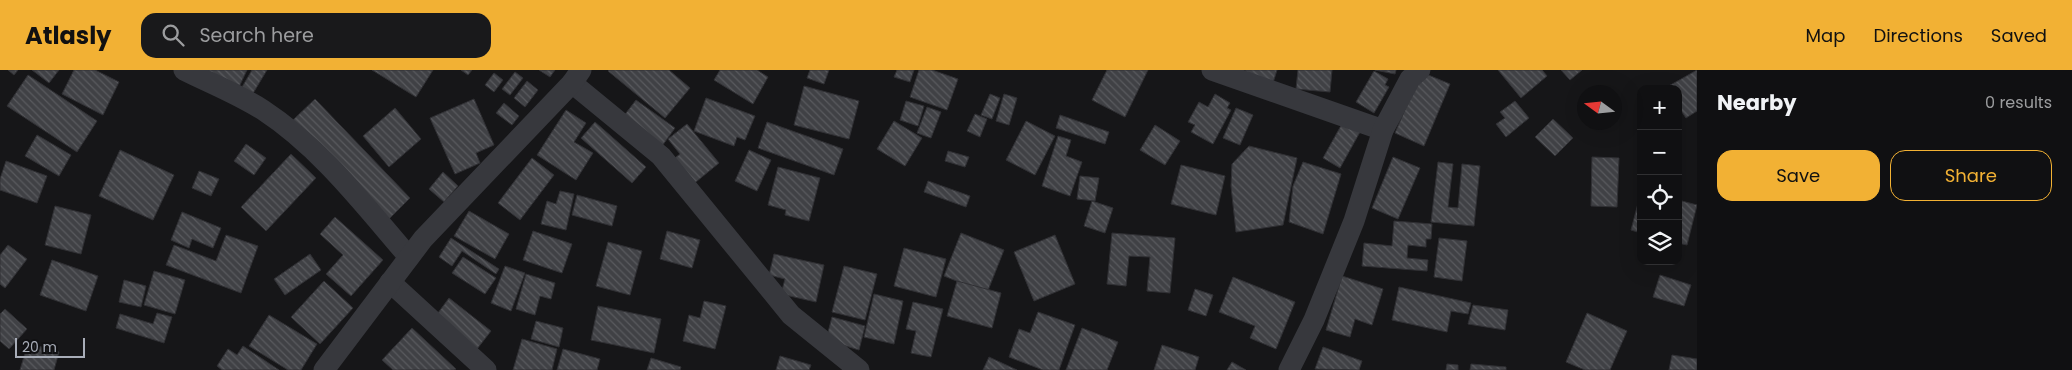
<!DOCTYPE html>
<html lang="en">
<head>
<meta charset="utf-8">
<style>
  :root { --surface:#101012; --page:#19191b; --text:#f1f3f6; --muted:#9c9d9f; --line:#303032; --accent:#f2b134 }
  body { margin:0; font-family:Poppins,sans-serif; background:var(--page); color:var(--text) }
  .controls { position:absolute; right:15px; top:15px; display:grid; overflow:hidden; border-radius:10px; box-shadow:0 5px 20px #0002 }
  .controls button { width:45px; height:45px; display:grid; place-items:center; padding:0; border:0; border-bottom:1px solid var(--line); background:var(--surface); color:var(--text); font:25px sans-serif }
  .compass { position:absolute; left:1577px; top:15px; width:45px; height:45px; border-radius:50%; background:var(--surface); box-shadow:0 5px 20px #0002; rotate:285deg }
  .scale { position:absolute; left:15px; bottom:12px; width:70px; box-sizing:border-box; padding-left:5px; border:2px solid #a8adb8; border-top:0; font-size:14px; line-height:18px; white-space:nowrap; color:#a8adb8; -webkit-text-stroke:4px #111113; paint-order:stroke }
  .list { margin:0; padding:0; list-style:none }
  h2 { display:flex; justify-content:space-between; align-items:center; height:65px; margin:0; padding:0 20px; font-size:21px }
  h2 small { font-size:16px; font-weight:400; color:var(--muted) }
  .actions { display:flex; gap:10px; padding:15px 20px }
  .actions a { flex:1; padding:11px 0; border:1px solid var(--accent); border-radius:15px; text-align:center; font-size:18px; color:var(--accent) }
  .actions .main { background:var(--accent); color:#111 }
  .icon { flex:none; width:28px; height:28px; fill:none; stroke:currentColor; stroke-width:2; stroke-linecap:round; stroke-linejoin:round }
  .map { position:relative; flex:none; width:1697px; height:300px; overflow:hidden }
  header { display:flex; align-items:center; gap:30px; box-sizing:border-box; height:70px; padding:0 25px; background:var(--accent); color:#111 }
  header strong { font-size:24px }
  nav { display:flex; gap:28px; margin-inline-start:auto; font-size:18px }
  .search { width:350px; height:45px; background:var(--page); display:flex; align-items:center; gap:12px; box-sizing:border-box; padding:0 18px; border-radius:15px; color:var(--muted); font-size:19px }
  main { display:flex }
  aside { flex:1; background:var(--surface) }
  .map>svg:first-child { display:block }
  .building { fill:url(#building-back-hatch); stroke:#303034 }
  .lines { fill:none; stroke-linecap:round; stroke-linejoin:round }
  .street { stroke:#37383d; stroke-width:21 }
</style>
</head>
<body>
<header>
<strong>Atlasly</strong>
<div class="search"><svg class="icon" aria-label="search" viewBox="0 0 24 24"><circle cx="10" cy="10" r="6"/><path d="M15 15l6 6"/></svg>Search here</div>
<nav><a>Map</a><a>Directions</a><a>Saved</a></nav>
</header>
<main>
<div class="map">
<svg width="1697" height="300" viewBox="0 0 1697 300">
  <defs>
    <pattern id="building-back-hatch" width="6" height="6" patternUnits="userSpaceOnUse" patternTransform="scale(1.25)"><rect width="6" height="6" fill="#404145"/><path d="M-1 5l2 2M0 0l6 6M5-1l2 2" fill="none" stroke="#595a5e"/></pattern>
  </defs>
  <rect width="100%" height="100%" fill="#161618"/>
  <g class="building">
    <polygon points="8,0 18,0 14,5"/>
    <polygon points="32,0 59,0 49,13"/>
    <polygon points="74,0 95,0 119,12 103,45 62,24"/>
    <polygon points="202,0 247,0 239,17"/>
    <polygon points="252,0 267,0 249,30 238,24"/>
    <polygon points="372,0 433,0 416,27"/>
    <polygon points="461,0 472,0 468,5"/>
    <polygon points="539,0 555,0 550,7"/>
    <polygon points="609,0 669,0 690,18 665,48 608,1"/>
    <polygon points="720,0 757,0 768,7 753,34 714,10"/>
    <polygon points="810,0 829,0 824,14 807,8"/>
    <polygon points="897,0 914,0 910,12 894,7"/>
    <polygon points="919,0 932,0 958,9 947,40 910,27"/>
    <polygon points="1107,0 1148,0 1125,47 1092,30"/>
    <polygon points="1246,0 1277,0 1272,16 1244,5"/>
    <polygon points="1298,0 1332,0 1330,22 1296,19"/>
    <polygon points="1375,0 1396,0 1395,4"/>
    <polygon points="1498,0 1542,0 1547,6 1521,28"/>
    <polygon points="1561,0 1582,0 1570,10"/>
    <polygon points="1697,0 1697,41 1686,48 1678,36 1678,19 1667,17"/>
    <polygon points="1374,1 1388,9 1385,15 1389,17 1374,43 1356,32"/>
    <polygon points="515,2 523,8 510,25 502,19"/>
    <polygon points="1421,2 1450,14 1424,76 1395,63"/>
    <polygon points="494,3 503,10 494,22 485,15"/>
    <polygon points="28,5 97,51 77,82 7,36"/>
    <polygon points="527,11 538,20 525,37 514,28"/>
    <polygon points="804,16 859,31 849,69 794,55"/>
    <polygon points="990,24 1000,28 992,49 981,45"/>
    <polygon points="1004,24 1017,28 1009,55 996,51"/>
    <polygon points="1215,24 1230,33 1227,38 1231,40 1213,74 1191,62 1195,55 1188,52 1199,32 1208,37"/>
    <polygon points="706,28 755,46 745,70 737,67 734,76 694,61"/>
    <polygon points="315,29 410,128 388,150 293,50"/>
    <polygon points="474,29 494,75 476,83 480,93 455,104 430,48"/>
    <polygon points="636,30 675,58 662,76 623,47"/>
    <polygon points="906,31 924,36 918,56 900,50"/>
    <polygon points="1515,31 1529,48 1506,67 1496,54 1505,48 1500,42"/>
    <polygon points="504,33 519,46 512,55 496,43"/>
    <polygon points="927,37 941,42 931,68 917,63"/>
    <polygon points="395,38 421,69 389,97 363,66"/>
    <polygon points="1236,38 1253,45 1240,75 1223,68"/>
    <polygon points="566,40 586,53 574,72 593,83 576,110 537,85"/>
    <polygon points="975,44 987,49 980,67 967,61"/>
    <polygon points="1060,45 1109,62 1105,74 1056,58"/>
    <polygon points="1553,49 1573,68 1555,86 1535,67"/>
    <polygon points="894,51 922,68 905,96 877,79"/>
    <polygon points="1026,51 1055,66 1035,105 1006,90"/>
    <polygon points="595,52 646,97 632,113 581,68"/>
    <polygon points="767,52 843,79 834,105 758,78"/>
    <polygon points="1343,52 1360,62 1340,98 1323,88"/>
    <polygon points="687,54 719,93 691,116 671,91 680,84 668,69"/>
    <polygon points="1155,55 1180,71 1165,95 1140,80"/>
    <polygon points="37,65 71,85 59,106 25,86"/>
    <polygon points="1058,66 1071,70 1066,86 1082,92 1070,126 1042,116"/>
    <polygon points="246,74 266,88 254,105 234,91"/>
    <polygon points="1249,76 1297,88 1283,155 1236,162 1231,116 1232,94"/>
    <polygon points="120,80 174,105 153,150 99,126"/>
    <polygon points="749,80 771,90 757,121 735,111"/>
    <polygon points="948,81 969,87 965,97 945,91"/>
    <polygon points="291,84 316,108 266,161 241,137"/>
    <polygon points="1393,87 1420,98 1398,149 1372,138"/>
    <polygon points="1592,87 1619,88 1617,137 1591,136"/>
    <polygon points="532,88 554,105 520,150 498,133"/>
    <polygon points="6,91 47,106 37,133 0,120 0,109"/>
    <polygon points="1303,92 1341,104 1323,164 1289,152 1293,116"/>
    <polygon points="1438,92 1453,94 1448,137 1458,138 1462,94 1480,96 1474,156 1431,152"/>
    <polygon points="1181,95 1225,106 1216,145 1171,134"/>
    <polygon points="778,97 820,108 809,151 785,145 786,140 768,135"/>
    <polygon points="199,101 219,109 211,126 192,118"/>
    <polygon points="443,102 458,116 444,132 429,119"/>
    <polygon points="1080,106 1099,108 1095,131 1077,129"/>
    <polygon points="928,111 970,126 966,137 924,122"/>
    <polygon points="560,121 574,124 566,160 541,154 547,131 556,134"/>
    <polygon points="1641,122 1641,163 1631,160"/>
    <polygon points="577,125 617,136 612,156 572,145"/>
    <polygon points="1678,130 1697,135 1687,175 1678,173"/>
    <polygon points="1092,131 1113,138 1105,163 1084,156"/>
    <polygon points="55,136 91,145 81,184 45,175"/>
    <polygon points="469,141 509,164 495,189 454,166"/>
    <polygon points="182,142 221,158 213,178 192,169 189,178 171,170"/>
    <polygon points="335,147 383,190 351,226 326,204 343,185 320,164"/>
    <polygon points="1394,151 1432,154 1431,169 1426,169 1426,177 1408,175 1407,188 1428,190 1427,201 1362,196 1364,173 1392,176"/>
    <polygon points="533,161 572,174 562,203 523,190"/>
    <polygon points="667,161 700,170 692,198 660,189"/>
    <polygon points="961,163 1004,180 987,223 944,206"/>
    <polygon points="1112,163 1175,168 1170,223 1147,221 1150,187 1129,186 1126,216 1107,214"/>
    <polygon points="226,165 258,176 241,223 166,195 174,175 216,191"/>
    <polygon points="1055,165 1075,214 1034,231 1014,182"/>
    <polygon points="451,168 499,199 496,204 462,181 452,196 439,187"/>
    <polygon points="1439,168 1467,171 1462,211 1434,207"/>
    <polygon points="608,172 642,181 630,225 596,216"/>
    <polygon points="8,175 27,189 5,218 0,214 0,185"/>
    <polygon points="904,178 946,189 936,227 894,216"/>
    <polygon points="310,184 321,200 285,225 274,209"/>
    <polygon points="774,184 824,195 816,232 781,224 785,209 769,205"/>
    <polygon points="463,187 496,208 485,224 452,203"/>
    <polygon points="52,190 98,206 86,241 40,225"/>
    <polygon points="505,196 525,203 511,241 491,233"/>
    <polygon points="844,196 877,204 865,250 832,242"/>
    <polygon points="154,201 185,210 175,244 144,235"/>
    <polygon points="526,204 555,213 551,229 540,226 535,245 516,239"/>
    <polygon points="1660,205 1691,215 1684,236 1653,227"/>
    <polygon points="1342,206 1383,219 1372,255 1355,249 1350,267 1326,260"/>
    <polygon points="1233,207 1295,232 1276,279 1250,268 1255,256 1219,242"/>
    <polygon points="124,210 146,216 141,237 119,232"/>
    <polygon points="324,211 353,238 320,274 291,247"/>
    <polygon points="957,211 1001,223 992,258 947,246"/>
    <polygon points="1399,217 1471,233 1468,244 1451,241 1447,262 1392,250"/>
    <polygon points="1195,219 1213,225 1206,246 1188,240"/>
    <polygon points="874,224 903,231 894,274 864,267"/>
    <polygon points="449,228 491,261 477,279 435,247"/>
    <polygon points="704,231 726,236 715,279 683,271 689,245 700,248"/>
    <polygon points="913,232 943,239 931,287 911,283 916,261 906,259"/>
    <polygon points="1473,235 1508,240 1505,260 1468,254"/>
    <polygon points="598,236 661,249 654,283 591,270"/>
    <polygon points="5,239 27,259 9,279 0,271 0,244"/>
    <polygon points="1038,242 1075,255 1059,300 1043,300 1009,287 1019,259 1030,263"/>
    <polygon points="157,243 172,247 164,273 116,258 120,244 153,254"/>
    <polygon points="1587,243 1627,261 1610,300 1585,300 1566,292"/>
    <polygon points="269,245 317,274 301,300 288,300 249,276"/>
    <polygon points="832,247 865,256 859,280 826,270"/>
    <polygon points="536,251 563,258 559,277 531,269"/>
    <polygon points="412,258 456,299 454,300 393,300 382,290"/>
    <polygon points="1082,258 1118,272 1107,300 1066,300"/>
    <polygon points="522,269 557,279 552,300 513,300"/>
    <polygon points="28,273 59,282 54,300 20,300"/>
    <polygon points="1162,275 1199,287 1195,300 1154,300"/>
    <polygon points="243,276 279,300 222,300 217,296 228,279 237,285"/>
    <polygon points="1323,277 1362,291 1359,300 1315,299"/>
    <polygon points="563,279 600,289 597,300 557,300"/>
    <polygon points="1672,285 1697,289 1697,300 1669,300"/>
    <polygon points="780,286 811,295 809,300 776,300"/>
    <polygon points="989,287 1017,300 983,300"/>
    <polygon points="651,288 681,297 680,300 647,300"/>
    <polygon points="1232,292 1246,300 1227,300"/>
    <polygon points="1447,294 1458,295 1458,300 1446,300"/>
    <polygon points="1471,294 1506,297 1506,300 1470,300"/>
  </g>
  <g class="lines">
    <g class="street">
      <path d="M 184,0 C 210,13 238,24 263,40 C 321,78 364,135 409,187"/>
      <polyline points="1212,0 1383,60"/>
      <polyline points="572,13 661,86 791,245 859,300"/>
      <polyline points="390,212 486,300"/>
      <polyline points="324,300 423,169 572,13 581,0"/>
      <polyline points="1289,300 1314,250 1354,151 1383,60 1410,9 1420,0"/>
    </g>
  </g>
</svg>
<div class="controls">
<button>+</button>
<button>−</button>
<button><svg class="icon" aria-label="locate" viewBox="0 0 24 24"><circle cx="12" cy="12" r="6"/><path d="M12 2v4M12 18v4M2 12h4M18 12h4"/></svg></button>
<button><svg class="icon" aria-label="layers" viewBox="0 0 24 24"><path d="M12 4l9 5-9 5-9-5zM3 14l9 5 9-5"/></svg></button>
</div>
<svg class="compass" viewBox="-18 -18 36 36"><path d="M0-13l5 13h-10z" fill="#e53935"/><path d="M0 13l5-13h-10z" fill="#9c9d9f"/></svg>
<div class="scale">20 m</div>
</div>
<aside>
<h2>Nearby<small>0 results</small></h2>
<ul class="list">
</ul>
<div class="actions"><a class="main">Save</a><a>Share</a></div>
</aside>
</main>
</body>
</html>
